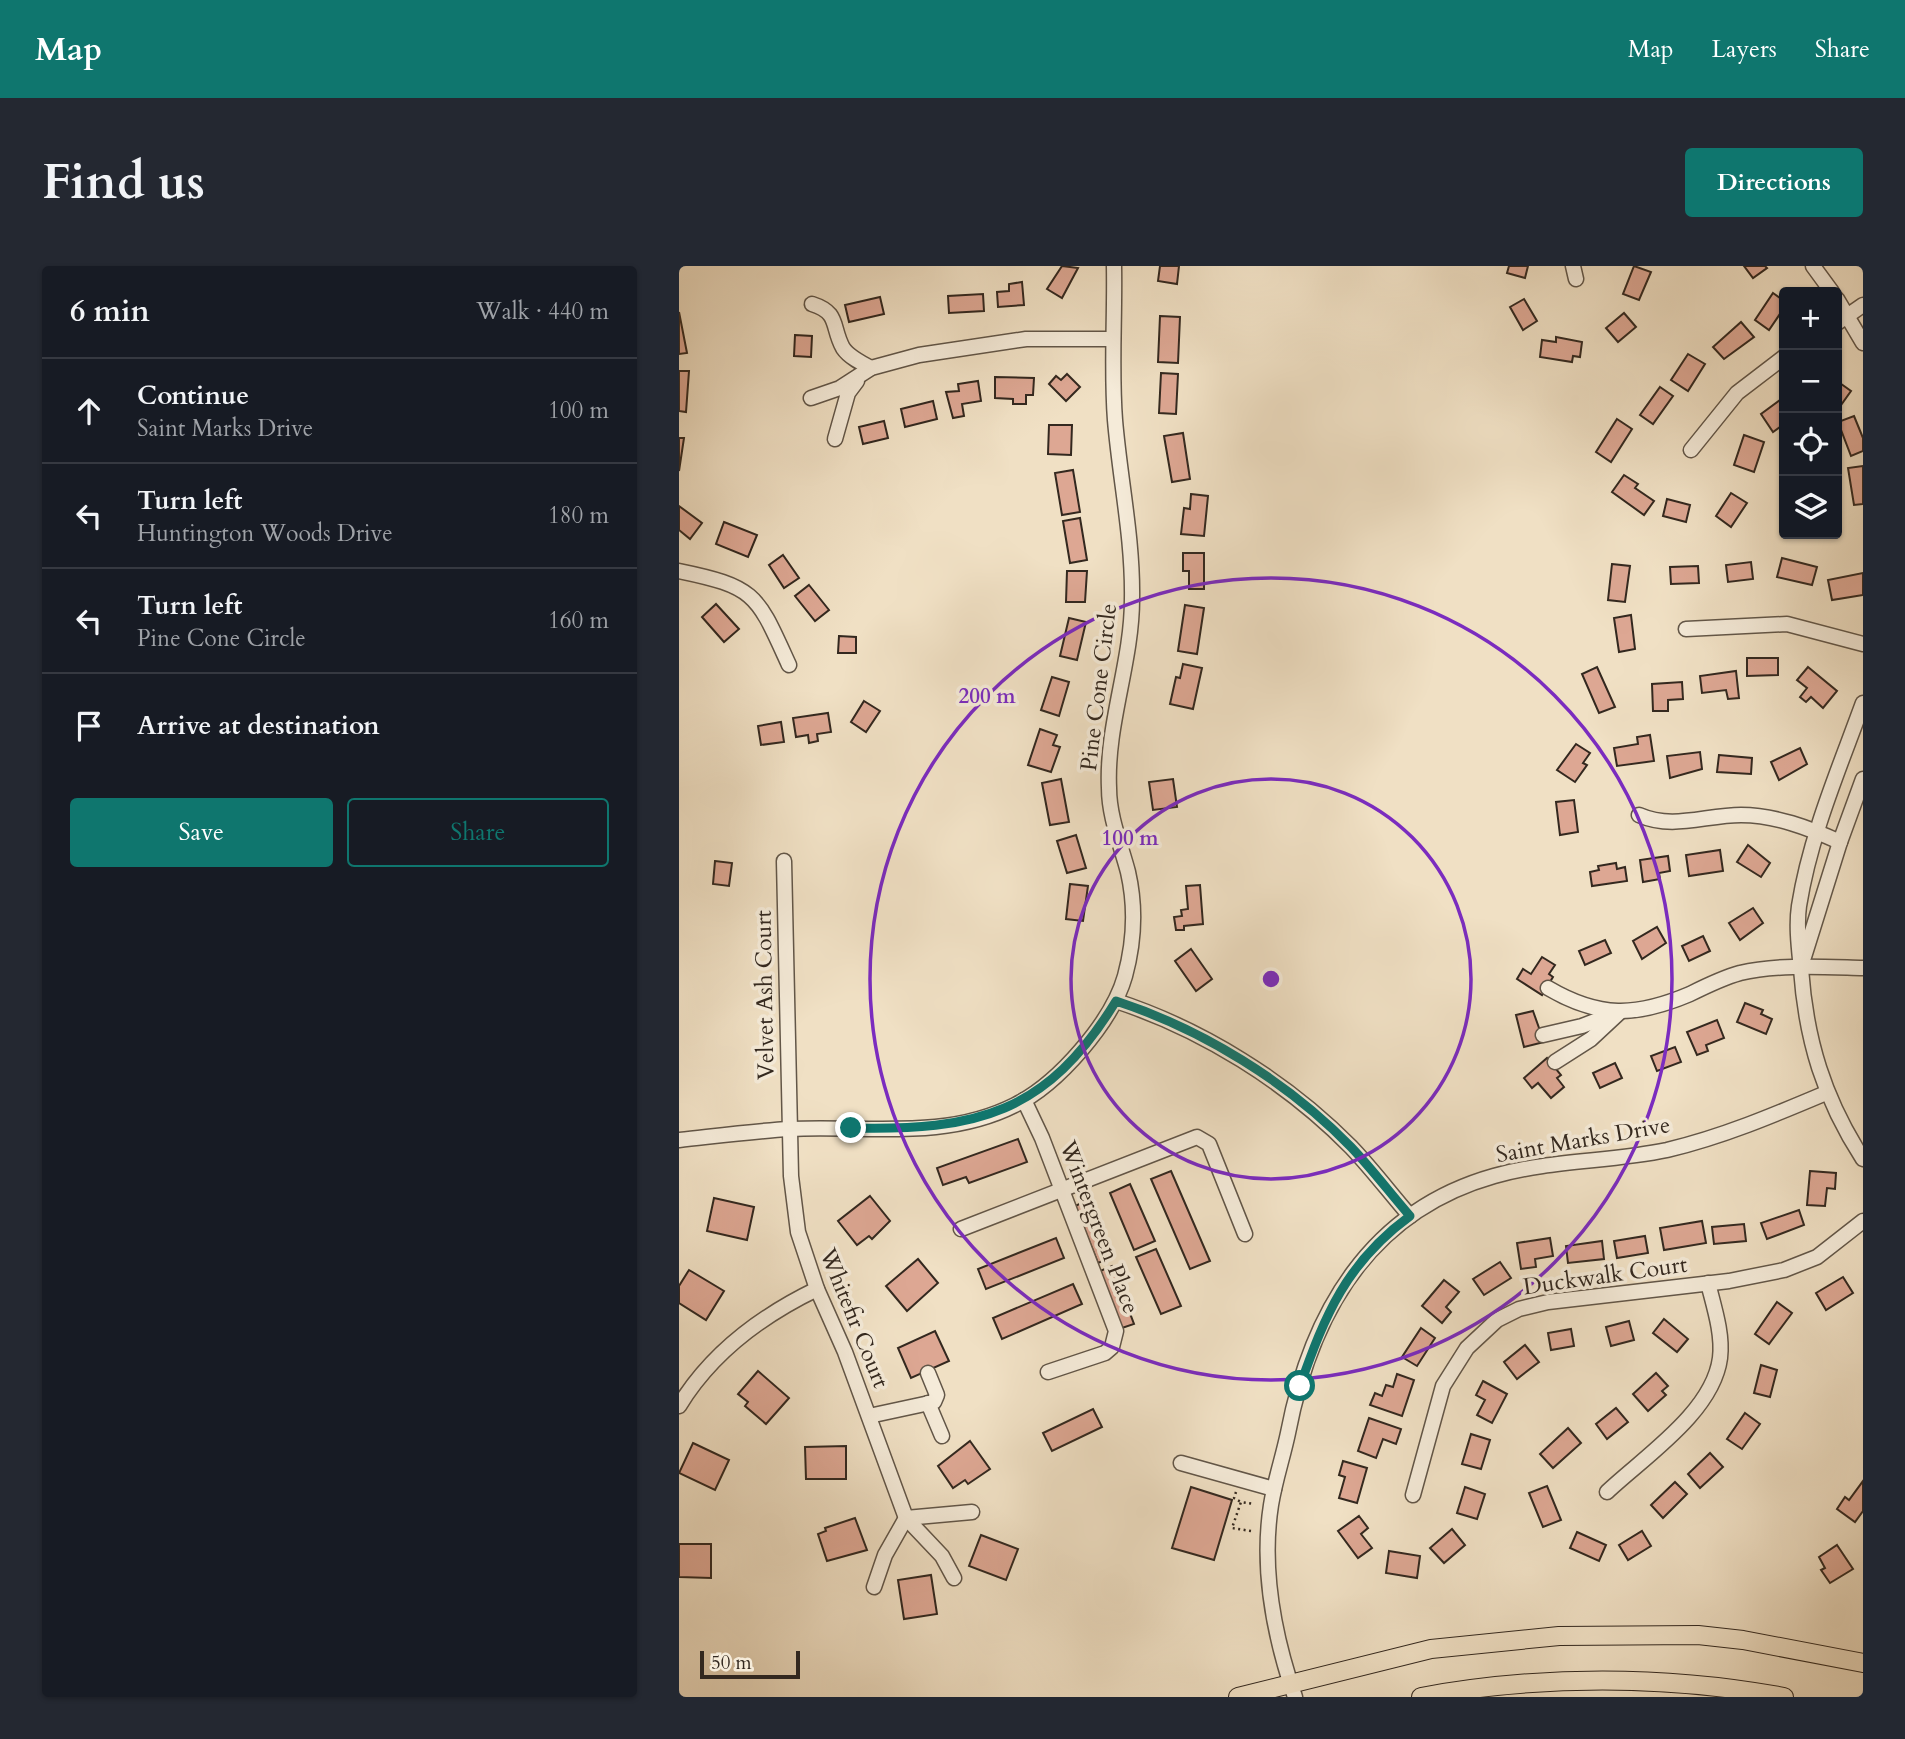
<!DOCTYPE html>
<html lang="en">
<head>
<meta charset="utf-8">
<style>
  :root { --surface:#171b24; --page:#242831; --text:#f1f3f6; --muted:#9ea1a6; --line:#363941; --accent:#0f766e }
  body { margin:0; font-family:Cardo,serif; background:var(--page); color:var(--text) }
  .controls { position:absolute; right:21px; top:21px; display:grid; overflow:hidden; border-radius:7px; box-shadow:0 2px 5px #0004 }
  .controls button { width:63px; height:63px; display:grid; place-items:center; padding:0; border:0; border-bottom:2px solid var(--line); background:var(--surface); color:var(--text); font:35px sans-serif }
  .scale { position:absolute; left:21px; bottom:18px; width:100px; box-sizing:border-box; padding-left:7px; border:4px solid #33281f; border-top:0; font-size:19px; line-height:24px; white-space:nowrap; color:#33281f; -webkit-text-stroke:5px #f5ebd9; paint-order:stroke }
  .stop { position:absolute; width:21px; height:21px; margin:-16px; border:5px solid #0f766e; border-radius:50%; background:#fff }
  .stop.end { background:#0f766e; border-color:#fff; box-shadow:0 2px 7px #0008 }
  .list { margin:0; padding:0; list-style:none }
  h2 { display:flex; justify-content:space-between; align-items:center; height:91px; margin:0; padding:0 28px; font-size:30px }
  h2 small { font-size:23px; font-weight:400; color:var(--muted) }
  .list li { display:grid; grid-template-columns:46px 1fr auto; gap:21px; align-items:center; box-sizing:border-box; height:105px; padding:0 28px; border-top:2px solid var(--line) }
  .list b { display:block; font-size:26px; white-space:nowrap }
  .list p { margin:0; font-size:23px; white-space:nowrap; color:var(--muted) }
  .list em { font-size:23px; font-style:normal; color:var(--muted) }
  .actions { display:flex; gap:14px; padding:21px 28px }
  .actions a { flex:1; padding:16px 0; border:2px solid var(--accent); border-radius:7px; text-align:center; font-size:24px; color:var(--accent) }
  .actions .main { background:var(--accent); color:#fff }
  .icon { flex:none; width:38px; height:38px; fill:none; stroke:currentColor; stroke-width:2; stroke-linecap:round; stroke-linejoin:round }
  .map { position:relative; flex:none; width:1184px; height:1431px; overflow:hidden; border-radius:7px }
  header { display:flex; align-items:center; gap:42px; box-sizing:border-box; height:98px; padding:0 35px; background:var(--accent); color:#fff }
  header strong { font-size:33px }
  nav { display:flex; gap:38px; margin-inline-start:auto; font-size:24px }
  .intro { display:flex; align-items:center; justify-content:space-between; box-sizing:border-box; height:168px; padding:0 42px }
  h1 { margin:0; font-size:49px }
  .button { padding:18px 32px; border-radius:7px; background:var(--accent); color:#fff; font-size:24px; font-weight:700 }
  main { display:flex; gap:42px; padding:0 42px }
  aside { flex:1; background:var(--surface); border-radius:7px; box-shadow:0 2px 5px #0004 }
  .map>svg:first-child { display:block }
  .building { fill:#dda793; stroke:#33281f; stroke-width:2 }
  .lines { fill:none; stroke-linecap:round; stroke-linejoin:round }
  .minor-casing { stroke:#625648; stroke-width:17 }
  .major-casing { stroke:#33281f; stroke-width:20 }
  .path { stroke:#33281f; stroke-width:2.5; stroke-dasharray:2 3.5; stroke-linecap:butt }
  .minor { stroke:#f5ebd9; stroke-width:14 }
  .major { stroke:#f0e0c4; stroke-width:18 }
  .route { stroke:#0f766e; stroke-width:9 }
  .ring { fill:none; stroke:#7b2cbf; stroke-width:3.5 }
  .labels { text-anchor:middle; stroke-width:7; stroke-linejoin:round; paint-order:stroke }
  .street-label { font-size:23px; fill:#33281f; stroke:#f5ebd9 }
  .centre { fill:#7b2cbf; stroke:#f5ebd9; stroke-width:3.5 }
  .ring-label { font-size:21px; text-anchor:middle; font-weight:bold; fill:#7b2cbf; stroke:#f5ebd9; stroke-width:7; stroke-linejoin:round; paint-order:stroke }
</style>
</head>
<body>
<header>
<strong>Map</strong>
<nav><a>Map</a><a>Layers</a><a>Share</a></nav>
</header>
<div class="intro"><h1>Find us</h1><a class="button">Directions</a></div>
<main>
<aside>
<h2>6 min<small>Walk · 440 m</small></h2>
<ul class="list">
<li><svg class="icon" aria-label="ahead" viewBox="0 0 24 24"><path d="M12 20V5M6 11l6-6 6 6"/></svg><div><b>Continue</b><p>Saint Marks Drive</p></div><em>100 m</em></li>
<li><svg class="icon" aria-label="left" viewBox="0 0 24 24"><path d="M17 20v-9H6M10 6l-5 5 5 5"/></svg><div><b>Turn left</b><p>Huntington Woods Drive</p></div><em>180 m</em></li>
<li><svg class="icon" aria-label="left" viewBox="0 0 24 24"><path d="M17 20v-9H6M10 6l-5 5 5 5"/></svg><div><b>Turn left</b><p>Pine Cone Circle</p></div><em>160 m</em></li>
<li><svg class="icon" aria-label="arrive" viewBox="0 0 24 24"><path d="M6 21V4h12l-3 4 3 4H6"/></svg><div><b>Arrive at destination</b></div></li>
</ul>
<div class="actions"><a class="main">Save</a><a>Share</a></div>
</aside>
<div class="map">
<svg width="1184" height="1431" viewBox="0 0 1184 1431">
  <rect width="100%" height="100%" fill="#f0e0c4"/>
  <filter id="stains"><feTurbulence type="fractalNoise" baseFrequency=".00286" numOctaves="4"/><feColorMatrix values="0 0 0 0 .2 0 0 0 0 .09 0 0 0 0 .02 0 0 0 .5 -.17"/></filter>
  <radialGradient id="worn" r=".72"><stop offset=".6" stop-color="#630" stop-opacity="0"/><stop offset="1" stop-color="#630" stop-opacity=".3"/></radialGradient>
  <g class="building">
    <polygon points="383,0 399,2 383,32 368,23"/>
    <polygon points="481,0 500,0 498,18 479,15"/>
    <polygon points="830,0 849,0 846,12 828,7"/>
    <polygon points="955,0 972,6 960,34 944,28"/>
    <polygon points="1065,0 1086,0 1088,2 1074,12"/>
    <polygon points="343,16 345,39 319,41 318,26 330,25 330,18"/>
    <polygon points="1094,27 1105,35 1105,42 1090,64 1076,54"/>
    <polygon points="304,28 305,45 270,47 269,30"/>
    <polygon points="201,31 205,48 170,56 166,39"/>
    <polygon points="845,33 858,55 844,64 831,41"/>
    <polygon points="0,46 8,87 0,88"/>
    <polygon points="945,47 957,61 939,76 927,62"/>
    <polygon points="481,50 501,51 499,97 479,96"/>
    <polygon points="1062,56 1075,71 1045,93 1034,81"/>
    <polygon points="116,69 133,70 132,91 115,90"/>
    <polygon points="877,71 903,76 901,91 894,90 893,96 861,91 863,74 877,76"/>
    <polygon points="1009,88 1026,98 1009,125 992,114"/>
    <polygon points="0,105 10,105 7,146 0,145"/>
    <polygon points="482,107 499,108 497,148 480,147"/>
    <polygon points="388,108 401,121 387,135 370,118 377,110 382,114"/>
    <polygon points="316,111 355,112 354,129 347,129 347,138 334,138 334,133 316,132"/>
    <polygon points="299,115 302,135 283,138 285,150 274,152 267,126 280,125 279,118"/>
    <polygon points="1158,115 1172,125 1162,139 1158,136"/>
    <polygon points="981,121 994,130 974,158 961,149"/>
    <polygon points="1105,131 1105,158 1094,166 1082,148"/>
    <polygon points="254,135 258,153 226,161 222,143"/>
    <polygon points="1175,150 1184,172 1184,185 1172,190 1159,156"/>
    <polygon points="938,153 953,163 932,196 917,186"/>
    <polygon points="205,155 209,172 184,178 180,161"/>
    <polygon points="370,159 393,159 392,189 369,188"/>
    <polygon points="504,167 511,213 493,216 485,170"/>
    <polygon points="1065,169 1085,176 1075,206 1055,199"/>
    <polygon points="0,172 5,172 0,205"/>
    <polygon points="1184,200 1184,238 1175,239 1169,202"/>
    <polygon points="394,204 401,246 383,249 376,207"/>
    <polygon points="945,209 959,218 956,222 975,235 965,249 933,226"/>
    <polygon points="1052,227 1068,237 1052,261 1037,250"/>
    <polygon points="512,228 529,230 525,270 502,268 505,242 511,243"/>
    <polygon points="988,233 1011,239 1007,256 984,250"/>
    <polygon points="0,240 23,257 11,273 0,264"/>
    <polygon points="401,252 408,294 391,297 384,255"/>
    <polygon points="45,256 78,269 69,291 37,278"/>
    <polygon points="504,287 525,287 525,323 510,323 510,305 504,305"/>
    <polygon points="104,289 120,312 105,322 90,299"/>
    <polygon points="1103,292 1138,301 1133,319 1098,311"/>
    <polygon points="1072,296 1074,313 1049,316 1047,299"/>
    <polygon points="933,298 951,300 946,336 929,334"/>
    <polygon points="1019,300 1020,317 992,318 991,301"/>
    <polygon points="388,305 408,305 406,336 387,336"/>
    <polygon points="1184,307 1184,329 1153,334 1149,314"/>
    <polygon points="130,319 150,344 136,355 116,330"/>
    <polygon points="37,338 60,363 45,376 23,351"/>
    <polygon points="506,339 525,342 518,388 499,385"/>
    <polygon points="952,349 956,383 940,386 935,352"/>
    <polygon points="390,352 407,356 398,394 381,390"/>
    <polygon points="160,370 177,371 177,387 159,387"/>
    <polygon points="1068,392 1099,392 1099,409 1068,410"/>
    <polygon points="504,398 523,402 514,443 491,438 497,411 501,412"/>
    <polygon points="918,401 936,441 920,447 903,408"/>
    <polygon points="1129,401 1158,425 1144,442 1132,431 1127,436 1121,431 1128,422 1118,414"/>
    <polygon points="1057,405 1060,432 1049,433 1047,424 1023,427 1021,410"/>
    <polygon points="373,411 390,416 380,450 362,444"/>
    <polygon points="1003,416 1004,433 989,434 989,445 974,445 973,418"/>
    <polygon points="185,435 201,445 187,466 172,456"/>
    <polygon points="149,447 152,466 138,468 139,475 130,477 129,469 117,471 114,452"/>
    <polygon points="102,456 105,476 82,479 79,460"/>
    <polygon points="361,463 378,469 374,479 381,481 372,506 349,499"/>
    <polygon points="971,469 975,495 938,500 935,482 959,478 958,471"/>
    <polygon points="897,478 911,487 904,497 908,499 896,516 878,504"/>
    <polygon points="1121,482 1128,498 1100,514 1092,496"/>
    <polygon points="1021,486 1023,503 991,512 988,490"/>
    <polygon points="1040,489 1073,492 1072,508 1038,506"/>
    <polygon points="382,513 390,556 371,559 363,517"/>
    <polygon points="494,513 498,541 474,544 470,516"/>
    <polygon points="895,534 899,566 881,569 877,536"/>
    <polygon points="397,569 407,602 388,607 378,575"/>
    <polygon points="1069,579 1091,597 1082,611 1058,596"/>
    <polygon points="1041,584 1044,605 1010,610 1007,589"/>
    <polygon points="989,590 991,605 980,607 981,613 964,616 961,594"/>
    <polygon points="36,595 53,597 50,620 34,618"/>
    <polygon points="937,597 938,603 946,601 948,615 913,620 911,606 920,604 919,600"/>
    <polygon points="391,618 409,620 404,655 387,653"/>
    <polygon points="521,619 524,658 505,660 505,664 497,664 495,651 503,650 502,644 509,643 507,620"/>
    <polygon points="1074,642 1084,657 1061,674 1050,657"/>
    <polygon points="978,661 987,677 963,693 954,675"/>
    <polygon points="1024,670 1031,685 1010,695 1003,680"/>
    <polygon points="926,674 932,687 906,699 900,685"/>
    <polygon points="512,683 533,713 517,725 496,695"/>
    <polygon points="863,691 876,699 870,708 874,711 863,729 838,713 844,703 852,708"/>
    <polygon points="1066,737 1084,744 1082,748 1093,753 1087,768 1058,756"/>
    <polygon points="854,745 865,776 845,781 837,749"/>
    <polygon points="1038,754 1045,772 1027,779 1029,785 1018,789 1008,766"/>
    <polygon points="996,781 1002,796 978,805 972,790"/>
    <polygon points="868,792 882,809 878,812 885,821 872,832 859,817 853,822 845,812"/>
    <polygon points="936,797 943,812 921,822 914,807"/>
    <polygon points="339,873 348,896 290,917 287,911 264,919 258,902"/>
    <polygon points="492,905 531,995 511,1003 472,913"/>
    <polygon points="1131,905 1157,907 1156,923 1148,922 1146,940 1128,939"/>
    <polygon points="451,918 476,975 455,984 431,927"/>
    <polygon points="191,930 211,955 193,973 190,970 178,979 159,955"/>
    <polygon points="35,932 75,941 68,974 28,965"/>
    <polygon points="407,935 431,992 419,997 396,940"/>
    <polygon points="1120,944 1125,959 1088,973 1082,957"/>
    <polygon points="1023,955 1027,977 985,984 981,962"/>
    <polygon points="1065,958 1067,975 1035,978 1033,961"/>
    <polygon points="966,970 969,987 938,992 935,975"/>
    <polygon points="377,972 385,992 307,1023 299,1003"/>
    <polygon points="871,972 874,990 856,993 857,1001 842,1003 838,977"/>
    <polygon points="923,975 925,993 889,997 887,980"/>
    <polygon points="477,983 502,1040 482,1048 457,991"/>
    <polygon points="239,993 259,1017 228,1045 207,1020"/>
    <polygon points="821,996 832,1012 805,1029 794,1013"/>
    <polygon points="433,1000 455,1058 443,1062 421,1005"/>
    <polygon points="10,1004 45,1025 27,1054 0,1037 0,1020"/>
    <polygon points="1164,1011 1174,1027 1147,1044 1137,1027"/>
    <polygon points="765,1014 780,1026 767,1041 772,1046 763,1057 743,1040"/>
    <polygon points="394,1018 403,1038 323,1073 314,1052"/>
    <polygon points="1098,1036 1113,1047 1090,1078 1076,1068"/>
    <polygon points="985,1053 1009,1073 998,1086 974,1067"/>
    <polygon points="950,1055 955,1074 932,1080 927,1061"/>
    <polygon points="742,1062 756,1072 738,1100 723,1091"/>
    <polygon points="892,1063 895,1080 872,1084 869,1067"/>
    <polygon points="256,1065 270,1095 232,1112 219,1082"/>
    <polygon points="846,1079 860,1096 838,1113 825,1096"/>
    <polygon points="1082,1099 1098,1104 1091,1131 1075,1127"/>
    <polygon points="79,1105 110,1132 87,1158 66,1140 69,1136 59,1128"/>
    <polygon points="977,1107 989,1120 983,1125 987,1129 969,1145 954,1128"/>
    <polygon points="718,1108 735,1114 723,1150 691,1139 696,1127 703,1130 707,1119 714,1121"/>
    <polygon points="804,1115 828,1128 813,1157 798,1149 806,1134 797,1129"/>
    <polygon points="937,1142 949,1156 928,1173 917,1158"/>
    <polygon points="414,1143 423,1161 373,1185 364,1167"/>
    <polygon points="1066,1147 1081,1158 1063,1183 1048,1173"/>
    <polygon points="690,1152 722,1163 717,1178 704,1173 697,1192 679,1185"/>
    <polygon points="889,1162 902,1177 874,1202 861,1188"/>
    <polygon points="792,1168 811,1174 802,1203 783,1198"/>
    <polygon points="291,1175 311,1203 289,1218 286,1214 274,1222 259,1200"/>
    <polygon points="14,1177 50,1194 36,1224 0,1207"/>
    <polygon points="167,1180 167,1213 127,1213 126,1181"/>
    <polygon points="1031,1187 1044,1201 1021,1222 1009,1208"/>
    <polygon points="664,1195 688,1202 678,1237 660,1232 666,1211 660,1209"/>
    <polygon points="1184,1215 1184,1245 1176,1256 1158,1243 1166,1231 1170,1234"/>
    <polygon points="996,1216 1008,1228 984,1252 972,1239"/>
    <polygon points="868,1220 882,1254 864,1261 850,1227"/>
    <polygon points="512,1221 553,1234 535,1294 493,1282"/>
    <polygon points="786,1221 806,1228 798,1253 778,1247"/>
    <polygon points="680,1250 689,1262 682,1268 693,1282 679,1292 659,1265"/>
    <polygon points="176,1252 188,1284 148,1295 139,1268 147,1265 146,1262"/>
    <polygon points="773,1263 786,1279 765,1297 751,1282"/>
    <polygon points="963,1265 972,1280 949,1294 940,1279"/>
    <polygon points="898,1266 927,1279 920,1295 891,1282"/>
    <polygon points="302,1269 339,1283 327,1314 290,1300"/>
    <polygon points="0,1278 32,1278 32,1312 0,1311"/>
    <polygon points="1158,1279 1174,1303 1151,1317 1142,1304 1146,1302 1140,1291"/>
    <polygon points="710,1285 741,1290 738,1312 707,1307"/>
    <polygon points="252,1309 258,1348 225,1353 219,1314"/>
  </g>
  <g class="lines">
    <g class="minor-casing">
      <g id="minor">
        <polyline points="894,0 897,13"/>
        <polyline points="1134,0 1153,26"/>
        <polyline points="1158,33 1184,77"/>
        <path d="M 133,38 C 161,47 152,60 164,82 C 170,91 182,97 192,102"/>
        <polyline points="1158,57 1184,39"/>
        <polyline points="132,132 161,122 192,102 240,89 347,73 434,73"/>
        <polyline points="156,173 169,127 178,115"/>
        <polyline points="1012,184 1058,127 1105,91"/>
        <path d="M 0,305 C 78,321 78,329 110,399"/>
        <polyline points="1007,363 1108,358 1184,378"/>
        <path d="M 1184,437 C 1160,503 1131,570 1120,640 C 1117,660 1120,683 1122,703 C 1127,774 1145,833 1184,893"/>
        <path d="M 960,549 C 994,564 1026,549 1062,549 C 1096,549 1130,562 1161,576"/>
        <polyline points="105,595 112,910 119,966 138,1023 166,1086 227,1252 263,1290 275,1312"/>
        <polyline points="1125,691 1161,576 1184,513"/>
        <path d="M 869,722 C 920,752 957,751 1011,728 C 1027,720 1043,712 1061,707 C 1099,698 1145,701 1184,702"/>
        <path d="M 437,735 C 523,763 608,816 672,881 C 693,903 711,927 731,950"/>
        <polyline points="864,769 903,760 937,747"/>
        <polyline points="876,796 912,773 941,746"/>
        <polyline points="345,834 363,872 437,1065 433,1081 426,1087 369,1106"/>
        <path d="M 0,874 C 37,870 74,865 111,863 C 186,859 265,875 336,839 C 379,818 433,756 446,710 C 455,677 457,641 449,606 C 442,579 430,551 430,522 C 427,458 453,397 453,333 C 454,272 441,214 436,154 C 432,103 436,52 435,0"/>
        <polyline points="282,963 518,871 530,878 566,968"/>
        <polyline points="249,1137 263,1170"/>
        <path d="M 0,1140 C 33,1086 82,1050 138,1023"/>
        <polyline points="190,1150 255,1136 258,1129 249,1107"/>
        <polyline points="502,1197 595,1223"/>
        <path d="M 928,1226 C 965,1191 1034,1146 1041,1092 C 1044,1068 1035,1041 1029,1017"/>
        <polyline points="734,1229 764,1120 788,1082 818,1054 840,1043 869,1036 1050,1015 1105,1004 1138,991 1184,955"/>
        <polyline points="195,1321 206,1289 227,1252 293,1246"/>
        <path d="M 616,1431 C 595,1370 582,1303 592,1239 C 596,1214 604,1191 609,1167 C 632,1047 691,945 815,910 C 871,894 931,896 988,884 C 1043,871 1095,849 1147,827"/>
      </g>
    </g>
    <g class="major-casing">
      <g id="major">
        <polyline points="559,1431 752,1383 880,1370 1019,1369 1064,1374 1184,1397"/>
        <path d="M 742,1431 C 861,1409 986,1409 1105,1431"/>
      </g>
    </g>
    <g class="path">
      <polyline points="557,1226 555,1232 562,1236"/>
      <polyline points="572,1265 553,1262 562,1236 575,1238"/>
    </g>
    <use href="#minor" class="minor"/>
    <use href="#major" class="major"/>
  </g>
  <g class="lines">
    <path class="route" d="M 172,862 C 297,865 368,848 437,735 C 523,763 609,816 672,881 C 693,903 711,927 731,950 C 667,997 646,1049 621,1120"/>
  </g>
  <g class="ring">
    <circle cx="592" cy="713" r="200"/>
    <circle cx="592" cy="713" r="401"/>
  </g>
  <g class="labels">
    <g class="street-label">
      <text transform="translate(419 421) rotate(-83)" y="8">Pine Cone Circle</text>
      <text transform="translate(85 729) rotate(-91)" y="8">Velvet Ash Court</text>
      <text transform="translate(904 873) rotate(-10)" y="8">Saint Marks Drive</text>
      <text transform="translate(421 961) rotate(69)" y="8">Wintergreen Place</text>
      <text transform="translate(926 1009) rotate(-8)" y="8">Duckwalk Court</text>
      <text transform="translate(176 1052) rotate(68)" y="8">Whitefir Court</text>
    </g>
  </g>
  <circle cx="592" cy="713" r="10" class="centre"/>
  <g class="ring-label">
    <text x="308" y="437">200 m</text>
    <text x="451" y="579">100 m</text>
  </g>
  <rect width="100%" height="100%" filter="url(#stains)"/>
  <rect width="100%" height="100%" fill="url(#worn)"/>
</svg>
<div class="controls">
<button>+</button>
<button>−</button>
<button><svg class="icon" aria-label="locate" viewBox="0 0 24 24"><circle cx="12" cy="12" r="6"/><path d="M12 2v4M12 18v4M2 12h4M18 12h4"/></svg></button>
<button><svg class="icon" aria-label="layers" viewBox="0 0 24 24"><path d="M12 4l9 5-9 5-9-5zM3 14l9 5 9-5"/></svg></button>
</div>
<div class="scale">50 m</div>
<div class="stop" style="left:621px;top:1120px"></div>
<div class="stop end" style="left:172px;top:862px"></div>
</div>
</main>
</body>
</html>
